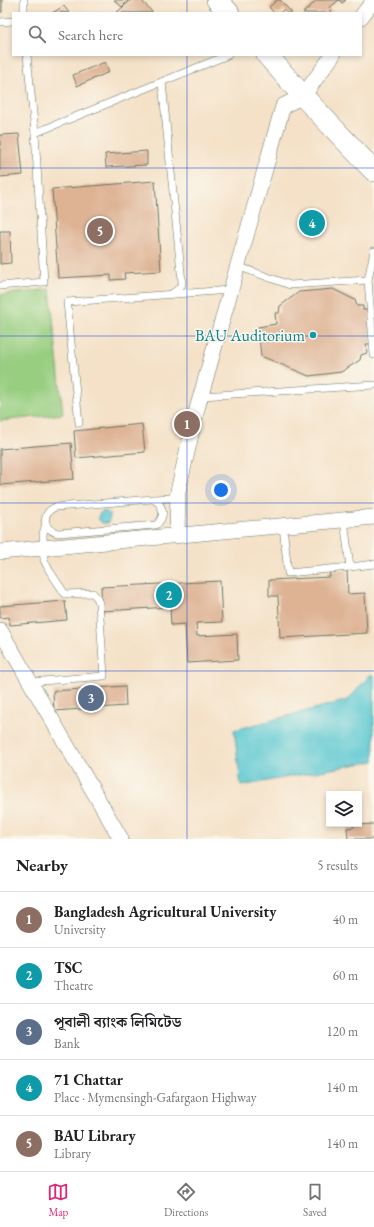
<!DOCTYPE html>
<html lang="en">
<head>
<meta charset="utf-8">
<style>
  :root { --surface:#fff; --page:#f2f2f2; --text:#202124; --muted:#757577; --line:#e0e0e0; --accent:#db2777 }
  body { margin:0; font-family:"EB Garamond","Noto Serif Bengali",serif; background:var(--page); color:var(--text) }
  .controls { position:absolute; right:12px; bottom:12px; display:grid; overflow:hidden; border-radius:0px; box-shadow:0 2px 6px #0003 }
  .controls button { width:36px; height:36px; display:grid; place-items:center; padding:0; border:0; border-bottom:1px solid var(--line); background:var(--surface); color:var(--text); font:20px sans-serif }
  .you { position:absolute; left:221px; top:490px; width:14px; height:14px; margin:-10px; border:3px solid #fff; border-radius:50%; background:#1a73e8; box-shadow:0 0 0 6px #1a73e833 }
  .badge { display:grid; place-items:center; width:26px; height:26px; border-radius:50%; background:var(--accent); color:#fff; font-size:13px; font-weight:700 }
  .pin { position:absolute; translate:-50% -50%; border:2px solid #fff; box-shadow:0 1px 4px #0006 }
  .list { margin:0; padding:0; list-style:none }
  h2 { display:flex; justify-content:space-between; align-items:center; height:52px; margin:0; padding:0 16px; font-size:17px }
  h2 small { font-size:13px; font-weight:400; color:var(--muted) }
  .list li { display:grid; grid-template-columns:26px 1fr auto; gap:12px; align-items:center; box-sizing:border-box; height:56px; padding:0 16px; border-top:1px solid var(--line) }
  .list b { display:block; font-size:15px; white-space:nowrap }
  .list p { margin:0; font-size:13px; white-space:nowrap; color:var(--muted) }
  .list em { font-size:13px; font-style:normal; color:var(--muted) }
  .icon { flex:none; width:22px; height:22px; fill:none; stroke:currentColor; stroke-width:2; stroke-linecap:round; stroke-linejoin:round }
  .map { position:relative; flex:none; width:374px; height:839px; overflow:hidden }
  .search { position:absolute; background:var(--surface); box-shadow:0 2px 6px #0003; left:12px; right:12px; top:12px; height:44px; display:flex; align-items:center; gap:10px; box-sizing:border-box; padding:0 14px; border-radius:0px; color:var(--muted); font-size:15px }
  .sheet { height:332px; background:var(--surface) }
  nav { display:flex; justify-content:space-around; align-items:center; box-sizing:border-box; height:56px; border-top:1px solid var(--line); background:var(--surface); font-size:11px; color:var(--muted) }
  nav a { display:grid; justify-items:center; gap:2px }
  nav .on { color:var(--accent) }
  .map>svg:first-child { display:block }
  .green { fill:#97ce80; stroke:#5b865a }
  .water { fill:#5bc8d2; stroke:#3d8283 }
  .building { fill:#deb394 }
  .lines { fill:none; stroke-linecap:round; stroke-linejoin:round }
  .service-casing { stroke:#6a7667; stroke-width:8 }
  .minor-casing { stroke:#6a7667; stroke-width:16 }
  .secondary-casing { stroke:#6a7667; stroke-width:22 }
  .service { stroke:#fff; stroke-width:7 }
  .minor { stroke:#fff; stroke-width:15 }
  .secondary { stroke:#fff; stroke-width:21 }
  .grid { fill:none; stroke:#1d4ed8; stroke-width:1; stroke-opacity:0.55 }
  .culture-dot { fill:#0f9aa8; stroke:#fbf7ec; stroke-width:1.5 }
  .labels { text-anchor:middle; stroke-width:3; stroke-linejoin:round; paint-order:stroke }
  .culture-label { font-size:16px; fill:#0d838f; stroke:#fbf7ec; text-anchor:end }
</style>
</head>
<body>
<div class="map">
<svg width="374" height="839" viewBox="0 0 374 839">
  <rect width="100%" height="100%" fill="#fbf7ec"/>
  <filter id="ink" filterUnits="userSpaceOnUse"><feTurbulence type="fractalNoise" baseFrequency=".025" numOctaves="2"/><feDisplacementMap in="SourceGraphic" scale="8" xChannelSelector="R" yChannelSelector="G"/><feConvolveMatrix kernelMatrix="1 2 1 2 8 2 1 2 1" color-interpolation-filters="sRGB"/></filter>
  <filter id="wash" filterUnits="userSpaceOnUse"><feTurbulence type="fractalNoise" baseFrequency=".012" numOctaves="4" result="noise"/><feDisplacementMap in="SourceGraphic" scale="16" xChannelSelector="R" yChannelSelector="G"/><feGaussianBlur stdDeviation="0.9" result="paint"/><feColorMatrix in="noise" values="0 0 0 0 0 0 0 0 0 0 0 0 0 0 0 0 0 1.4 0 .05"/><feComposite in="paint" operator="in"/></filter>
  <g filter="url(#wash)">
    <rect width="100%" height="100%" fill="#f4e1c7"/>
    <polygon class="green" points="50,289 63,414 0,421 0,295"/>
    <g class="water">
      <path d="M 103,511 L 107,512 C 111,515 111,519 107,523 L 102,523 L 98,519 L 99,514 Z"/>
      <polygon points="370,675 374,675 374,761 241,786 234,730 348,700"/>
    </g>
    <g id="blocks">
      <g class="building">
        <rect x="0" y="0" width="2" height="12"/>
        <polygon points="114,0 129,0 122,7"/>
        <polygon points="131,0 141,0 153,13 116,13"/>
        <polygon points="276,0 280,0 292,13 287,13 284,9 280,13 274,13 269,7 276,1"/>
        <polygon points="317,0 346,0 342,3 339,0 329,8 332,11 329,13 303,13"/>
        <polygon points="64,6 69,13 52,13"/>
        <polygon points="105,62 109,72 77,86 73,75"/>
        <polygon points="19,134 23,175 0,177 0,135"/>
        <polygon points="147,151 147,165 106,167 105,154"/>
        <polygon points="155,181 161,271 124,273 125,279 111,280 111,275 58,278 52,189"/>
        <polygon points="0,231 10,231 11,263 0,264"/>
        <polygon points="333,289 355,300 357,306 363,306 363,310 370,310 371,344 366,344 367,353 361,355 360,360 341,372 309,376 261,356 258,327 276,324 275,313 279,313 280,306 299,292"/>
        <polygon points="142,424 145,452 76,458 74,431"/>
        <polygon points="71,443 74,479 0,485 0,449"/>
        <polygon points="329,570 347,570 348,594 365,593 367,633 280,638 278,596 269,596 269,580 330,577"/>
        <polygon points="220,581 222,622 196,623 197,636 237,634 238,660 187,663 185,624 171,625 170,607 102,611 101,587"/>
        <polygon points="65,601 67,620 10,625 9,617 0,618 0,606"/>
        <polygon points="125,686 126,706 54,711 53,691"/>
        <polygon points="374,824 374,839 348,839 347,828 354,827 354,825"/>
      </g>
    </g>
  </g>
  <g filter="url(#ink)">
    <use href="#blocks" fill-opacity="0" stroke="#6a7667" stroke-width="1"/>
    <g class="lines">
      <g class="service-casing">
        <g id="service">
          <polyline points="24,0 24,13"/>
          <polyline points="0,22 13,21"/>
          <path d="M 162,82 L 182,282 C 182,288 176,291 171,294"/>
          <polyline points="35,133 228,55"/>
          <polyline points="237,266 290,285 368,280 374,251"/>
          <polyline points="368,280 374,355"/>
          <polyline points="0,286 44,282 35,133 27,55"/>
          <polyline points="201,396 374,385"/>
          <polyline points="79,423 67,302 230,290"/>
          <path d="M 153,499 C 164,505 166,517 156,525 L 58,533 C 42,530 41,512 56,507 Z"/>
          <polyline points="154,499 171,498 177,492"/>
          <polyline points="283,526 288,573 350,567 344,520"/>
          <polyline points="350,567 374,564"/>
          <polyline points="30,682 104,676 99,603 97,598 93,593 65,594 49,570 44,560 43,534 46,523"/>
        </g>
      </g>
      <g class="minor-casing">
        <g id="minor">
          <polyline points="361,17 374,0"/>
          <polyline points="177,536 178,491 197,409 283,106 303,96 333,55"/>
          <polyline points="0,552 374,517"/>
          <polyline points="0,630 121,839"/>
        </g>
      </g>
      <g class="secondary-casing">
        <g id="secondary">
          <polyline points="217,0 229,13"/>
          <polyline points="267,55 303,96 374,171"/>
        </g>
      </g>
      <use href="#service" class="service"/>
      <use href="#minor" class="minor"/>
      <use href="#secondary" class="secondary"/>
    </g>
  </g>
  <path class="grid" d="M 187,0 L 187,13M 187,55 L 187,839M 0,168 L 374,168M 0,336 L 374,336M 0,503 L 374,503M 0,671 L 374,671"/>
  <circle class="culture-dot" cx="313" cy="335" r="4"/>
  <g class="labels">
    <g class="culture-label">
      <text x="305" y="341">BAU Auditorium</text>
    </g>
  </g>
</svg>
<div class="controls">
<button><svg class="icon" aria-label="layers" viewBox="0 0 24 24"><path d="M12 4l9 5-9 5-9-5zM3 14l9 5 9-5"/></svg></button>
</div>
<div class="you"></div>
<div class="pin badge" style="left:187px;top:424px;background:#8d6e63">1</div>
<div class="pin badge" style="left:169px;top:595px;background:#0f9aa8">2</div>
<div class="pin badge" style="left:91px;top:698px;background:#5c6f8a">3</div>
<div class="pin badge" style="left:312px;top:223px;background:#0f9aa8">4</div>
<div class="pin badge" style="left:100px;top:231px;background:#8d6e63">5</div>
<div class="search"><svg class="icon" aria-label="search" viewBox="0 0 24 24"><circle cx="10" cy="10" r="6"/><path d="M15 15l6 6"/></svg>Search here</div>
</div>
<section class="sheet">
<h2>Nearby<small>5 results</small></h2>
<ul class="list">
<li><span class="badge" style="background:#8d6e63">1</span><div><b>Bangladesh Agricultural University</b><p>University</p></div><em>40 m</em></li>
<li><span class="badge" style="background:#0f9aa8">2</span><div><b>TSC</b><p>Theatre</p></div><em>60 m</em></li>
<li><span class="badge" style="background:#5c6f8a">3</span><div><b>পূবালী ব্যাংক লিমিটেড</b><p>Bank</p></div><em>120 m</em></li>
<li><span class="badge" style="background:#0f9aa8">4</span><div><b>71 Chattar</b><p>Place · Mymensingh-Gafargaon Highway</p></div><em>140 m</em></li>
<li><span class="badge" style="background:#8d6e63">5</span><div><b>BAU Library</b><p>Library</p></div><em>140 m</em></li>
</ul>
</section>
<nav>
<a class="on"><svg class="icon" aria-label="map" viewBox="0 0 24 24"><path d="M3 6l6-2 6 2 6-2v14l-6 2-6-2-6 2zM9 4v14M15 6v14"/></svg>Map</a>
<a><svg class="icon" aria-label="directions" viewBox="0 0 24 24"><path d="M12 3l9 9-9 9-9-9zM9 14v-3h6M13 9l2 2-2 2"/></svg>Directions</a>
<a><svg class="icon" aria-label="saved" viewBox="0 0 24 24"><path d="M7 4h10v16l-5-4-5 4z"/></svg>Saved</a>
</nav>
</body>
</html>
